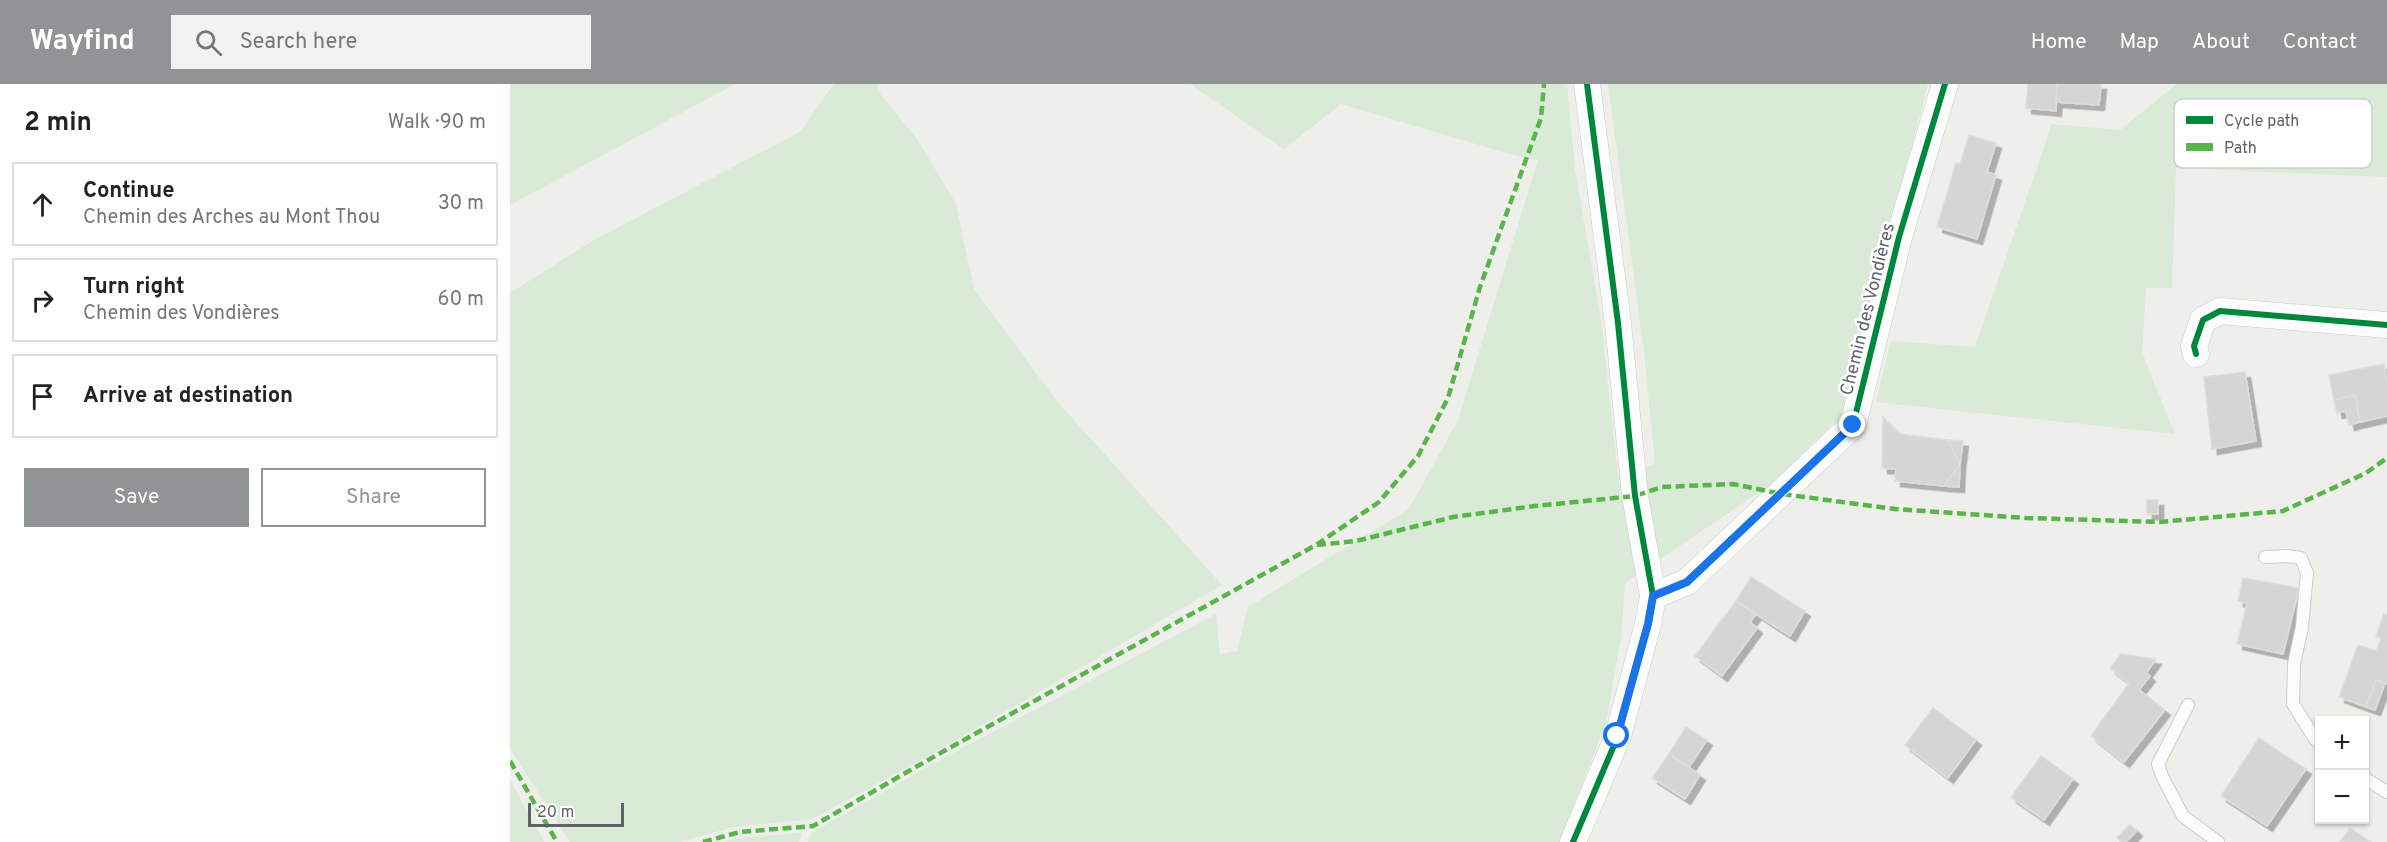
<!DOCTYPE html>
<html lang="en">
<head>
<meta charset="utf-8">
<style>
  :root { --surface:#fff; --page:#f2f2f2; --text:#222; --muted:#767676; --line:#e0e0e0; --accent:#919495 }
  body { margin:0; font-family:Overpass,sans-serif; background:var(--page); color:var(--text) }
  .controls { position:absolute; right:18px; bottom:18px; display:grid; overflow:hidden; border-radius:0px; box-shadow:0 2px 4px #0004 }
  .controls button { width:54px; height:54px; display:grid; place-items:center; padding:0; border:0; border-bottom:2px solid var(--line); background:var(--surface); color:var(--text); font:30px sans-serif }
  .scale { position:absolute; left:18px; bottom:15px; width:96px; box-sizing:border-box; padding-left:6px; border:3px solid #5f6367; border-top:0; font-size:16px; line-height:21px; white-space:nowrap; color:#5f6367; -webkit-text-stroke:4px #fff; paint-order:stroke }
  .stop { position:absolute; width:18px; height:18px; margin:-14px; border:4px solid #1a73e8; border-radius:50%; background:#fff }
  .stop.end { background:#1a73e8; border-color:#fff; box-shadow:0 2px 6px #0008 }
  .list { margin:0; padding:0; list-style:none }
  h2 { display:flex; justify-content:space-between; align-items:center; height:78px; margin:0; padding:0 24px; font-size:26px }
  h2 small { font-size:20px; font-weight:400; color:var(--muted) }
  .list li { display:grid; grid-template-columns:39px 1fr auto; gap:18px; align-items:center; box-sizing:border-box; height:84px; margin:0 12px 12px; padding:0 12px; border:2px solid var(--line); border-radius:0px }
  .list b { display:block; font-size:22px; white-space:nowrap }
  .list p { margin:0; font-size:20px; white-space:nowrap; color:var(--muted) }
  .list em { font-size:20px; font-style:normal; color:var(--muted) }
  .actions { display:flex; gap:12px; padding:18px 24px }
  .actions a { flex:1; padding:14px 0; border:2px solid var(--accent); border-radius:0px; text-align:center; font-size:21px; color:var(--accent) }
  .actions .main { background:var(--accent); color:#fff }
  .icon { flex:none; width:33px; height:33px; fill:none; stroke:currentColor; stroke-width:2; stroke-linecap:round; stroke-linejoin:round }
  .map { position:relative; flex:none; width:1877px; height:758px; overflow:hidden }
  header { display:flex; align-items:center; gap:36px; box-sizing:border-box; height:84px; padding:0 30px; background:var(--accent); color:#fff }
  header strong { font-size:28px }
  nav { display:flex; gap:33px; margin-inline-start:auto; font-size:21px }
  .search { width:420px; height:54px; background:var(--page); display:flex; align-items:center; gap:15px; box-sizing:border-box; padding:0 21px; border-radius:0px; color:var(--muted); font-size:22px }
  main { display:flex }
  aside { flex:1; background:var(--surface) }
  .map>svg:first-child { display:block }
  .green { fill:#d9ead7 }
  .building { fill:#d5d5d3; stroke:#deddda; stroke-width:1.5; filter:url(#shadow) }
  .lines { fill:none; stroke-linecap:round; stroke-linejoin:round }
  .lane-casing { stroke:#cbcccb; stroke-width:14 }
  .street-casing { stroke:#cbcccb; stroke-width:27 }
  .lane { stroke:#fcfcfc; stroke-width:12 }
  .street { stroke:#fcfcfc; stroke-width:26 }
  .quiet { stroke:#58b549; stroke-width:4.5; stroke-dasharray:9 4.5; stroke-linecap:butt }
  .cycleway-casing { stroke:#fff; stroke-width:10 }
  .cycleway { stroke:#00873e; stroke-width:6 }
  .route { stroke:#1a73e8; stroke-width:8 }
  .labels { text-anchor:middle; stroke-width:5; stroke-linejoin:round; paint-order:stroke }
  .street-label { font-size:18px; fill:#5f6367; stroke:#fff }
  .key { fill:#fff; stroke:#cfd0d1; stroke-width:1.5 }
  .key-label { font-size:16px; fill:#5f6367 }
</style>
</head>
<body>
<header>
<strong>Wayfind</strong>
<div class="search"><svg class="icon" aria-label="search" viewBox="0 0 24 24"><circle cx="10" cy="10" r="6"/><path d="M15 15l6 6"/></svg>Search here</div>
<nav><a>Home</a><a>Map</a><a>About</a><a>Contact</a></nav>
</header>
<main>
<aside>
<h2>2 min<small>Walk · 90 m</small></h2>
<ul class="list">
<li><svg class="icon" aria-label="ahead" viewBox="0 0 24 24"><path d="M12 20V5M6 11l6-6 6 6"/></svg><div><b>Continue</b><p>Chemin des Arches au Mont Thou</p></div><em>30 m</em></li>
<li><svg class="icon" aria-label="right" viewBox="0 0 24 24"><path d="M7 20v-9h11M14 6l5 5-5 5"/></svg><div><b>Turn right</b><p>Chemin des Vondières</p></div><em>60 m</em></li>
<li><svg class="icon" aria-label="arrive" viewBox="0 0 24 24"><path d="M6 21V4h12l-3 4 3 4H6"/></svg><div><b>Arrive at destination</b></div></li>
</ul>
<div class="actions"><a class="main">Save</a><a>Share</a></div>
</aside>
<div class="map">
<svg width="1877" height="758" viewBox="0 0 1877 758">
  <defs>
    <filter id="shadow"><feDropShadow dx="5.5" dy="5.5" stdDeviation="0" flood-color="#0004"/></filter>
  </defs>
  <rect width="100%" height="100%" fill="#eeeeea"/>
  <g class="green">
    <polygon points="0,0 225,0 0,121"/>
    <polygon points="324,0 368,0 367,6 407,55 446,120 464,205 545,315 712,501 424,669 302,735 224,743 169,758 60,758 0,665 0,209 84,156 290,48"/>
    <polygon points="680,0 1057,0 1065,85 1092,243 1108,392 1145,380 1134,268 1098,0 1418,0 1378,154 1347,284 1332,331 1261,400 1115,499 1111,553 1096,639 1049,758 298,758 301,749 428,677 706,530 710,570 727,567 738,523 899,425 948,336 1028,76 1003,71 831,20 774,65"/>
    <polygon points="1667,0 1877,0 1877,93 1666,84 1662,204 1636,204 1632,268 1665,350 1366,318 1381,257 1465,263 1542,40 1610,46"/>
    <polygon points="0,696 34,758 0,758"/>
    <polygon points="292,749 289,758 214,758 227,754"/>
  </g>
  <g class="building">
    <polygon points="1518,0 1547,0 1546,27 1516,24"/>
    <polygon points="1547,0 1591,0 1589,21 1546,18"/>
    <polygon points="1459,51 1486,59 1477,88 1486,91 1467,155 1427,143 1446,79 1450,80"/>
    <polygon points="1874,280 1877,297 1877,332 1850,338 1845,311 1824,316 1819,291"/>
    <polygon points="1735,288 1746,357 1702,365 1694,293"/>
    <polygon points="1845,311 1850,338 1839,341 1836,327 1827,329 1824,316"/>
    <polygon points="1373,333 1389,350 1438,356 1450,380 1434,402 1385,397 1386,385 1372,384"/>
    <polygon points="1438,356 1453,357 1450,380"/>
    <polygon points="1450,380 1449,403 1434,402"/>
    <rect x="1637" y="416" width="11" height="14"/>
    <polygon points="1241,493 1295,527 1280,552 1226,517"/>
    <polygon points="1733,494 1789,504 1773,570 1727,560 1737,519 1728,517"/>
    <polygon points="1226,517 1246,530 1240,538 1247,544 1212,592 1185,572"/>
    <polygon points="1874,530 1877,531 1877,600 1866,596 1856,623 1829,613 1848,561 1866,567 1871,554 1866,553"/>
    <polygon points="1611,570 1646,575 1636,589 1640,592 1629,606 1655,626 1614,678 1581,652 1619,599 1600,584"/>
    <polygon points="1866,596 1875,599 1865,626 1856,623"/>
    <polygon points="1423,624 1466,656 1438,694 1395,661"/>
    <polygon points="1176,643 1197,656 1179,683 1159,670"/>
    <polygon points="1749,654 1796,685 1757,742 1711,712"/>
    <polygon points="1159,670 1190,691 1175,715 1142,694"/>
    <polygon points="1531,672 1563,695 1534,736 1501,713"/>
    <polygon points="1620,740 1627,747 1616,758 1611,758 1607,754"/>
    <polygon points="1840,744 1861,758 1830,758"/>
  </g>
  <g class="lines">
    <g class="lane-casing">
      <g id="lane">
        <polyline points="1755,473 1777,472 1791,474 1797,489 1792,543 1784,580 1783,620 1805,655 1810,659"/>
        <polyline points="1678,621 1648,680 1652,692 1673,732 1708,758"/>
        <polyline points="1854,694 1877,708"/>
      </g>
    </g>
    <g class="street-casing">
      <g id="street">
        <polyline points="1686,270 1684,262 1693,236 1710,227 1877,241"/>
        <polyline points="1143,512 1177,498 1343,341 1389,153 1435,0"/>
        <polyline points="1063,758 1108,652 1138,540 1143,512 1125,412 1108,239 1077,0"/>
      </g>
    </g>
    <use href="#lane" class="lane"/>
    <use href="#street" class="street"/>
    <g class="quiet">
      <polyline points="807,461 846,457 943,433 1025,422 1125,412 1152,403 1223,400 1272,410 1385,425 1516,434 1650,438 1773,427 1856,389 1877,374"/>
      <polyline points="0,677 47,758"/>
      <polyline points="193,758 230,748 303,742 425,672 806,461 869,418 908,372 938,314 970,203 1031,34 1034,0"/>
    </g>
    <g class="cycleway-casing">
      <g id="cycleway">
        <polyline points="1686,270 1684,262 1693,236 1710,227 1877,241"/>
        <polyline points="1143,512 1177,498 1343,341 1389,153 1435,0"/>
        <polyline points="1063,758 1108,652 1138,540 1143,512 1125,412 1108,239 1077,0"/>
      </g>
    </g>
    <use href="#cycleway" class="cycleway"/>
  </g>
  <g class="lines">
    <polyline class="route" points="1107,652 1138,540 1143,512 1177,498 1343,341"/>
  </g>
  <g class="labels">
    <g class="street-label">
      <text transform="translate(1357 225) rotate(-76)" y="6">Chemin des Vondières</text>
    </g>
  </g>
  <rect x="1664" y="15" width="198" height="69" rx="9" class="key"/>
  <rect x="1676" y="32" width="27" height="8" fill="#00873e"/>
  <rect x="1676" y="59" width="27" height="8" fill="#58b549"/>
  <g class="key-label">
    <text x="1714" y="42">Cycle path</text>
    <text x="1714" y="69">Path</text>
  </g>
</svg>
<div class="controls">
<button>+</button>
<button>−</button>
</div>
<div class="scale">20 m</div>
<div class="stop" style="left:1107px;top:652px"></div>
<div class="stop end" style="left:1343px;top:341px"></div>
</div>
</main>
</body>
</html>
